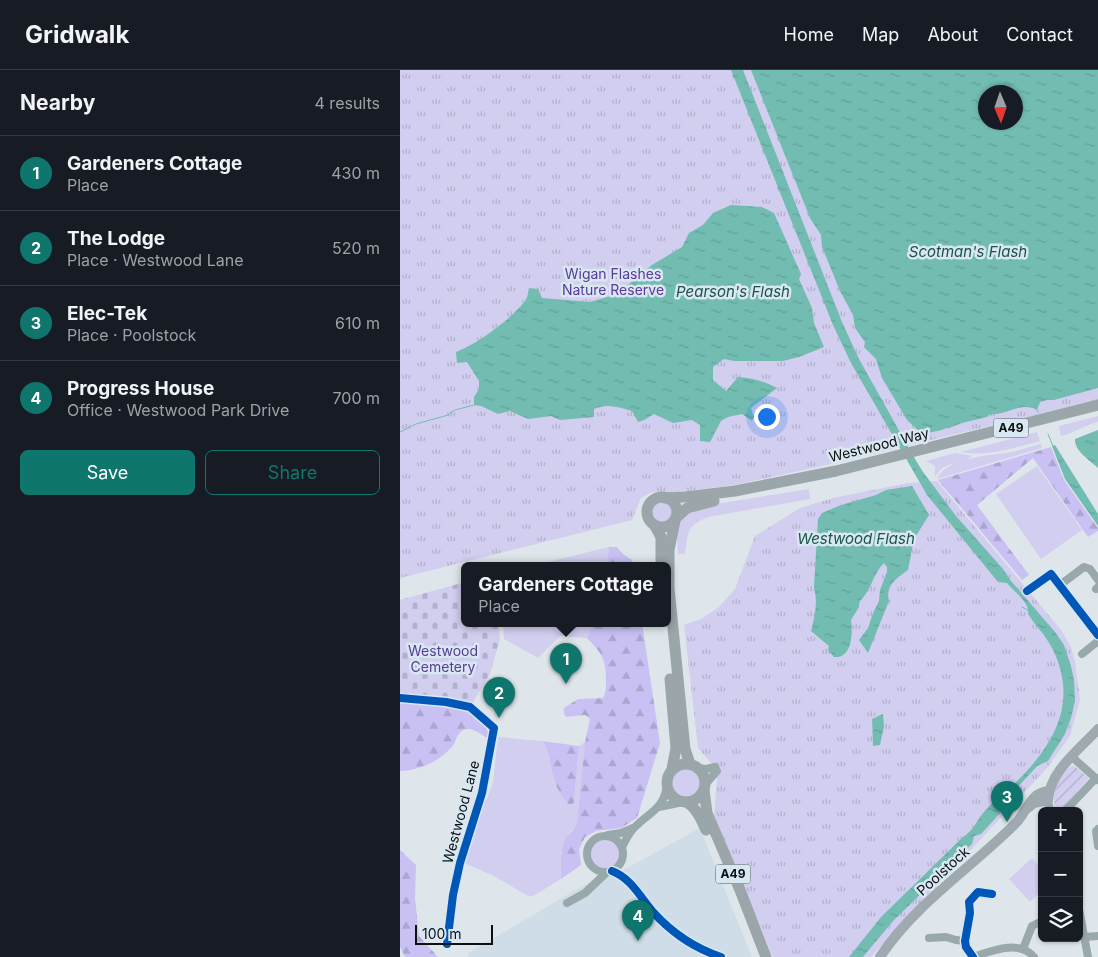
<!DOCTYPE html>
<html lang="en">
<head>
<meta charset="utf-8">
<style>
  :root { --surface:#171b24; --page:#242831; --text:#f1f3f6; --muted:#9ea1a6; --line:#363941; --accent:#0f766e }
  body { margin:0; font-family:Inter,sans-serif; background:var(--page); color:var(--text) }
  .controls { position:absolute; right:15px; bottom:15px; display:grid; overflow:hidden; border-radius:8px; box-shadow:0 1px 4px #0004 }
  .controls button { width:45px; height:45px; display:grid; place-items:center; padding:0; border:0; border-bottom:1px solid var(--line); background:var(--surface); color:var(--text); font:25px sans-serif }
  .compass { position:absolute; left:578px; top:15px; width:45px; height:45px; border-radius:50%; background:var(--surface); box-shadow:0 1px 4px #0004; rotate:178deg }
  .scale { position:absolute; left:15px; bottom:12px; width:78px; box-sizing:border-box; padding-left:5px; border:2px solid #0c1114; border-top:0; font-size:14px; line-height:18px; white-space:nowrap; color:#0c1114; -webkit-text-stroke:4px #d9e7f1; paint-order:stroke }
  .you { position:absolute; left:366px; top:346px; width:18px; height:18px; margin:-12px; border:4px solid #fff; border-radius:50%; background:#1a73e8; box-shadow:0 0 0 8px #1a73e833 }
  .badge { display:grid; place-items:center; width:32px; height:32px; border-radius:50%; background:var(--accent); color:#fff; font-size:16px; font-weight:700 }
  .pin { position:absolute; translate:-50% -41px; filter:drop-shadow(0 1px 2px #0008) }
  .pin::after { content:''; position:absolute; top:26px; width:18px; height:15px; background:inherit; clip-path:polygon(0 0,100% 0,50% 100%) }
  .popup { position:absolute; left:61px; top:492px; width:210px; height:65px; box-sizing:border-box; display:grid; place-content:center; border-radius:8px; background:var(--surface); filter:drop-shadow(0 1px 4px #0005); font-size:16px; white-space:nowrap; color:var(--muted) }
  .popup b { font-size:19px; color:var(--text) }
  .popup::after { content:''; position:absolute; left:50%; top:100%; margin-left:-10px; border:10px solid transparent; border-top-color:var(--surface) }
  .list { margin:0; padding:0; list-style:none }
  h2 { display:flex; justify-content:space-between; align-items:center; height:65px; margin:0; padding:0 20px; font-size:21px }
  h2 small { font-size:16px; font-weight:400; color:var(--muted) }
  .list li { display:grid; grid-template-columns:32px 1fr auto; gap:15px; align-items:center; box-sizing:border-box; height:75px; padding:0 20px; border-top:1px solid var(--line) }
  .list b { display:block; font-size:19px; white-space:nowrap }
  .list p { margin:0; font-size:16px; white-space:nowrap; color:var(--muted) }
  .list em { font-size:16px; font-style:normal; color:var(--muted) }
  .actions { display:flex; gap:10px; padding:15px 20px }
  .actions a { flex:1; padding:11px 0; border:1px solid var(--accent); border-radius:8px; text-align:center; font-size:18px; color:var(--accent) }
  .actions .main { background:var(--accent); color:#fff }
  .icon { flex:none; width:28px; height:28px; fill:none; stroke:currentColor; stroke-width:2; stroke-linecap:round; stroke-linejoin:round }
  .map { position:relative; flex:none; width:698px; height:887px; overflow:hidden }
  header { display:flex; align-items:center; gap:30px; box-sizing:border-box; height:70px; padding:0 25px; background:var(--surface); border-bottom:1px solid var(--line) }
  header strong { font-size:24px }
  nav { display:flex; gap:28px; margin-inline-start:auto; font-size:18px }
  main { display:flex }
  aside { flex:1; background:var(--surface) }
  .map>svg:first-child { display:block }
  .built { fill:#cedde7 }
  .grass { fill:#d1ceef }
  .forest { fill:url(#forest-firs) }
  .cemetery { fill:url(#cemetery-stones) }
  .park { fill:url(#park-tufts); fill-rule:evenodd }
  .garden { fill:url(#garden-furrows) }
  .water { fill:url(#water-ripples); fill-rule:evenodd }
  .lines { fill:none; stroke-linecap:round; stroke-linejoin:round }
  .stream { stroke:#72bcb2; stroke-width:1 }
  .minor { stroke:#99a8ab; stroke-width:8 }
  .major { stroke:#9eaaaf; stroke-width:10 }
  .highway { stroke:#9aa6aa; stroke-width:11 }
  .cycleway-casing { stroke:#d9e7f1; stroke-width:11 }
  .cycleway { stroke:#0057b8; stroke-width:8 }
  .labels { text-anchor:middle; stroke-width:5; stroke-linejoin:round; paint-order:stroke }
  .shield { fill:#d9e7f1; stroke:#4a5156; stroke-width:1 }
  .shield-label { font-size:12px; font-weight:bold; fill:#0c1114 }
  .park-label { font-size:14px; fill:#593a9c; stroke:#d9e7f1 }
  .street-label { font-size:14px; fill:#0c1114; stroke:#d9e7f1 }
  .water-label { font-size:15px; font-style:italic; fill:#19534a; stroke:#d9e7f1 }
</style>
</head>
<body>
<header>
<strong>Gridwalk</strong>
<nav><a>Home</a><a>Map</a><a>About</a><a>Contact</a></nav>
</header>
<main>
<aside>
<h2>Nearby<small>4 results</small></h2>
<ul class="list">
<li><span class="badge">1</span><div><b>Gardeners Cottage</b><p>Place</p></div><em>430 m</em></li>
<li><span class="badge">2</span><div><b>The Lodge</b><p>Place · Westwood Lane</p></div><em>520 m</em></li>
<li><span class="badge">3</span><div><b>Elec-Tek</b><p>Place · Poolstock</p></div><em>610 m</em></li>
<li><span class="badge">4</span><div><b>Progress House</b><p>Office · Westwood Park Drive</p></div><em>700 m</em></li>
</ul>
<div class="actions"><a class="main">Save</a><a>Share</a></div>
</aside>
<div class="map">
<svg width="698" height="887" viewBox="0 0 698 887">
  <defs>
    <pattern id="forest-firs" width="22" height="20" patternUnits="userSpaceOnUse" patternTransform="scale(1.25)"><rect width="22" height="20" fill="#c9c1f3"/><path d="M5 1l3.5 6h-7zM16 11l3.5 6h-7z" fill="#aba5cf"/></pattern>
    <pattern id="cemetery-stones" width="16" height="16" patternUnits="userSpaceOnUse" patternTransform="scale(1.25)"><rect width="16" height="16" fill="#d1ceef"/><path d="M2 7V4a2 2 0 0 1 4 0v3zM10 15v-3a2 2 0 0 1 4 0v3z" fill="#b2b0cc"/></pattern>
    <pattern id="park-tufts" width="24" height="20" patternUnits="userSpaceOnUse" patternTransform="scale(1.25)"><rect width="24" height="20" fill="#d1ceef"/><path d="M3 7l-1-3M5 7V3M7 7l1-3M15 17l-1-3M17 17v-4M19 17l1-3" fill="none" stroke="#b2b0cc"/></pattern>
    <pattern id="garden-furrows" width="10" height="10" patternUnits="userSpaceOnUse" patternTransform="scale(1.25)"><rect width="10" height="10" fill="#d1ceef"/><path d="M-1 1l2-2M0 10L10 0M9 11l2-2" fill="none" stroke="#b2b0cc"/></pattern>
    <pattern id="water-ripples" width="26" height="14" patternUnits="userSpaceOnUse" patternTransform="scale(1.25)"><rect width="26" height="14" fill="#72bcb2"/><path d="M2 4q2-2 4 0t4 0M15 11q2-2 4 0t4 0" fill="none" stroke="#62a198"/></pattern>
  </defs>
  <rect width="100%" height="100%" fill="#dfe6eb"/>
  <polygon class="built" points="300,758 352,887 67,887 70,882 184,815 227,798"/>
  <g class="grass">
    <path d="M 698,346 L 698,352 C 685,355 674,363 661,366 L 659,356 Z"/>
    <path d="M 637,362 L 640,371 C 614,378 587,387 561,382 Z"/>
    <path d="M 641,374 L 642,378 L 537,409 C 544,389 589,385 607,383 C 618,381 629,377 641,374 Z"/>
    <path d="M 555,383 L 572,386 C 561,396 544,390 535,407 L 535,396 L 526,391 Z"/>
    <polygon points="637,396 682,460 641,489 596,424"/>
    <path d="M 409,419 L 410,429 L 308,447 C 286,456 288,463 285,484 L 278,484 L 277,465 L 282,445 L 298,437 Z"/>
    <circle cx="263" cy="443" r="11"/>
    <polygon points="209,477 207,495 136,495"/>
    <polygon points="103,553 193,553 187,568 160,566 138,588 104,569"/>
    <path d="M 98,667 L 142,671 L 148,678 L 154,712 L 174,733 L 179,676 L 185,672 L 177,753 C 175,760 171,760 168,765 C 159,778 161,794 161,809 L 133,826 L 128,826 L 94,806 L 64,793 L 81,730 L 87,729 L 93,712 Z"/>
    <circle cx="286" cy="714" r="15"/>
    <circle cx="205" cy="783" r="15"/>
    <polygon points="632,788 642,799 642,820 630,832 609,809"/>
  </g>
  <g class="forest">
    <polygon points="651,377 664,410 698,458 698,461 688,467 633,388 577,435 629,505 622,510 538,410"/>
    <polygon points="209,477 217,477 223,484 232,490 233,495 207,495"/>
    <path d="M 193,553 L 242,553 L 260,673 L 237,748 L 221,758 L 196,761 L 185,767 L 179,779 L 181,795 L 161,809 C 161,796 160,780 165,769 C 169,762 175,761 177,753 L 185,672 L 190,649 L 185,645 L 166,647 L 164,644 L 164,638 L 178,629 L 203,628 C 206,622 206,618 206,612 C 206,589 203,585 187,568 Z"/>
    <path d="M 0,633 C 17,633 53,634 68,642 C 77,646 82,654 88,661 L 88,669 C 80,663 66,652 58,665 C 55,670 55,675 50,679 C 38,692 17,701 0,701 Z"/>
    <path d="M 142,671 L 179,676 L 174,733 L 169,735 C 163,727 157,719 154,710 C 150,696 151,682 142,671 Z"/>
    <polygon points="0,780 16,795 15,828 19,866 38,887 5,887 0,877"/>
  </g>
  <polygon class="cemetery" points="65,512 65,553 98,553 100,569 90,604 70,637 0,628 0,530"/>
  <g class="park">
    <path d="M 0,0 L 698,0 L 698,330 L 418,397 L 334,415 L 279,422 L 252,422 L 241,428 L 232,450 L 0,508 ZM 586,22 L 616,22 L 616,52 L 586,52 Z"/>
    <polygon points="537,411 661,560 671,577 675,591 680,630 670,666 647,698 471,887 373,887 314,745 317,709 311,693 298,678 284,555 301,549 319,537 335,519 355,466 400,438 433,428 508,413"/>
  </g>
  <path class="garden" d="M 673,695 L 689,708 L 660,741 L 656,741 C 650,724 657,704 673,695 Z"/>
  <g class="water">
    <path d="M 331,0 L 343,0 L 442,252 L 459,289 L 515,389 L 523,402 L 556,446 L 603,499 L 611,511 L 655,562 L 664,575 L 671,596 L 674,610 L 675,631 L 671,648 L 665,664 L 648,691 L 637,696 L 615,720 L 613,723 L 613,729 L 581,764 L 574,766 L 572,774 L 493,851 L 463,887 L 449,887 L 481,847 L 563,767 C 573,760 574,756 580,747 C 585,740 592,733 598,727 C 602,722 608,720 613,715 C 653,677 680,633 652,578 C 646,566 637,557 630,547 C 627,543 629,540 627,536 C 623,528 613,520 607,513 L 598,512 L 527,425 L 451,293 L 433,255 Z"/>
    <path d="M 351,0 L 698,0 L 698,318 L 654,330 L 647,330 L 640,332 L 637,340 C 625,333 613,340 602,343 C 598,344 593,344 589,345 L 587,347 L 562,353 L 549,358 L 546,358 L 542,360 L 528,363 L 518,360 L 507,350 L 482,308 L 476,289 L 464,277 L 465,272 L 455,258 L 453,245 L 440,221 L 422,177 L 421,165 L 410,148 ZM 586,22 L 616,22 L 616,52 L 586,52 Z"/>
    <path d="M 331,135 L 362,137 L 374,143 L 401,204 L 399,209 L 412,238 L 414,253 L 424,277 L 399,287 L 383,291 L 334,291 L 324,289 L 313,297 L 313,310 L 326,321 L 338,307 C 353,308 363,311 377,318 L 351,338 L 354,347 L 352,351 L 342,344 L 328,347 L 321,351 L 310,372 L 300,371 L 300,355 L 292,350 L 273,353 L 254,344 L 244,350 L 238,352 L 232,341 C 218,337 207,333 194,339 L 194,347 L 160,350 L 151,346 L 128,349 L 110,341 L 98,344 L 81,336 L 74,335 L 74,327 L 79,319 L 79,311 L 67,292 L 57,293 L 56,282 C 79,273 111,249 126,230 C 128,226 128,222 129,218 L 138,219 L 142,228 L 190,232 L 217,224 L 252,195 L 282,177 L 289,163 L 303,155 L 313,143 Z"/>
    <path d="M 698,360 L 698,398 C 690,390 674,381 675,369 Z"/>
    <polygon points="655,375 698,444 698,456 665,409 652,376"/>
    <path d="M 512,416 L 529,445 L 514,469 L 508,500 C 497,508 485,515 489,531 L 468,583 L 459,570 L 468,558 L 473,543 L 479,531 L 480,520 L 487,502 L 487,497 L 484,493 C 473,503 471,522 459,532 L 459,537 L 451,550 C 453,563 452,589 434,587 L 428,580 L 429,576 L 411,561 C 415,545 418,533 414,517 L 418,449 L 422,443 L 441,435 L 476,425 L 486,420 Z"/>
    <polygon points="483,644 484,656 480,675 473,676 472,649"/>
  </g>
  <g class="lines">
    <g class="stream">
      <polyline points="637,340 638,342"/>
      <polyline points="0,362 16,354 48,345 55,340 74,335"/>
      <polyline points="648,364 653,376"/>
      <polyline points="622,537 630,541"/>
    </g>
    <g class="minor">
      <polyline points="660,515 684,497 690,499 698,510"/>
      <polyline points="696,519 698,517"/>
      <polyline points="627,521 651,504 698,565"/>
      <polyline points="682,584 698,571"/>
      <polyline points="0,628 46,632 70,637 94,658 82,723 60,793 53,825 47,874"/>
      <polyline points="672,687 698,710"/>
      <polyline points="297,698 306,699 315,697 317,701 305,715"/>
      <polyline points="648,730 650,741"/>
      <polyline points="259,737 283,732"/>
      <polyline points="665,741 696,708"/>
      <polyline points="698,759 696,761 698,776"/>
      <polyline points="208,765 221,763 233,758"/>
      <circle cx="205" cy="784" r="18"/>
      <path d="M 222,777 C 226,770 229,762 235,757 C 250,742 264,739 267,715"/>
      <path d="M 212,801 C 231,808 241,828 253,842 C 272,863 294,878 321,887"/>
      <polyline points="167,833 185,823 207,802"/>
      <polyline points="679,839 688,887"/>
      <polyline points="684,867 698,866"/>
      <polyline points="529,868 546,867 556,870 565,871"/>
      <polyline points="623,879 632,856 642,851"/>
      <polyline points="573,887 566,877 565,871 570,843 569,832 578,822 592,824"/>
      <path d="M 573,887 C 591,881 619,869 634,887"/>
    </g>
    <g class="major">
      <path d="M 628,738 L 634,733 L 648,730 C 650,701 679,680 698,659"/>
      <path d="M 480,887 C 515,834 571,798 615,754 C 627,742 630,722 649,721"/>
    </g>
    <g class="highway">
      <circle cx="262" cy="442" r="15"/>
      <polyline points="264,428 285,427 335,421 436,401 698,335"/>
      <polyline points="276,448 287,438 314,431"/>
      <polyline points="275,451 269,480 269,518 285,679 290,694"/>
      <polyline points="255,456 261,467 261,491"/>
      <polyline points="270,609 276,678 272,699"/>
      <circle cx="286" cy="713" r="19"/>
      <polyline points="304,720 307,743 340,820 366,887"/>
      <path d="M 287,732 C 297,739 301,749 306,760"/>
    </g>
    <g class="cycleway-casing">
      <g id="cycleway">
        <polyline points="627,521 651,504 698,565"/>
        <polyline points="0,628 46,632 70,637 94,658 82,723 60,793 53,825 47,874"/>
        <path d="M 212,801 C 231,808 241,828 253,842 C 272,863 294,878 321,887"/>
        <polyline points="573,887 566,877 565,871 570,843 569,832 578,822 592,824"/>
      </g>
    </g>
    <use href="#cycleway" class="cycleway"/>
  </g>
  <g class="labels">
    <g class="shield">
      <rect x="593.5" y="348.5" width="35" height="19" rx="4"/>
      <rect x="315.5" y="794.5" width="35" height="19" rx="4"/>
    </g>
    <g class="shield-label">
      <text x="611" y="362">A49</text>
      <text x="333" y="808">A49</text>
    </g>
    <g class="park-label">
      <text x="213" y="209">Wigan Flashes<tspan x="213" dy="16">Nature Reserve</tspan></text>
      <text x="43" y="586">Westwood<tspan x="43" dy="16">Cemetery</tspan></text>
    </g>
    <g class="street-label">
      <text transform="translate(479 375) rotate(-14)" y="5">Westwood Way</text>
      <text transform="translate(61 742) rotate(-75)" y="5">Westwood Lane</text>
      <text transform="translate(543 801) rotate(-42)" y="5">Poolstock</text>
    </g>
    <g class="water-label">
      <text x="568" y="187">Scotman's Flash</text>
      <text x="333" y="227">Pearson's Flash</text>
      <text x="456" y="474">Westwood Flash</text>
    </g>
  </g>
</svg>
<div class="controls">
<button>+</button>
<button>−</button>
<button><svg class="icon" aria-label="layers" viewBox="0 0 24 24"><path d="M12 4l9 5-9 5-9-5zM3 14l9 5 9-5"/></svg></button>
</div>
<svg class="compass" viewBox="-18 -18 36 36"><path d="M0-13l5 13h-10z" fill="#e53935"/><path d="M0 13l5-13h-10z" fill="#9ea1a6"/></svg>
<div class="scale">100 m</div>
<div class="you"></div>
<div class="pin badge" style="left:166px;top:614px">1</div>
<div class="popup"><b>Gardeners Cottage</b>Place</div>
<div class="pin badge" style="left:99px;top:648px">2</div>
<div class="pin badge" style="left:607px;top:752px">3</div>
<div class="pin badge" style="left:238px;top:871px">4</div>
</div>
</main>
</body>
</html>
